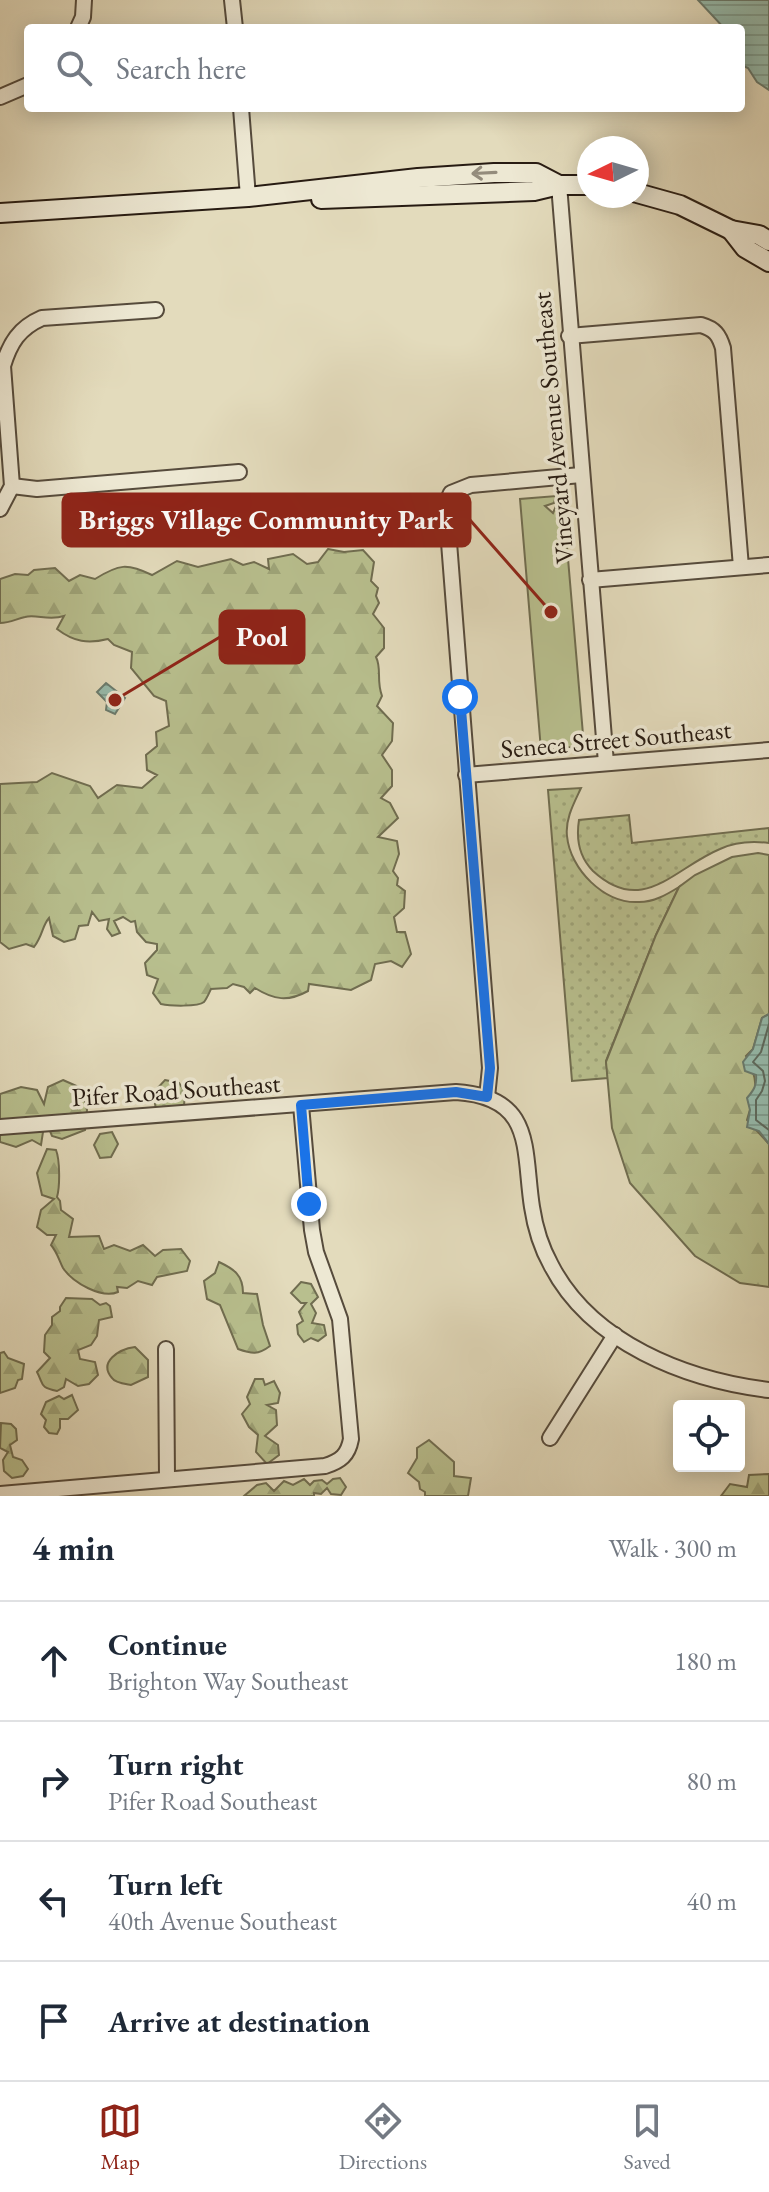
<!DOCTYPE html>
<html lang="en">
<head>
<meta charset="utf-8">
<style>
  :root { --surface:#fff; --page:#f6f6f7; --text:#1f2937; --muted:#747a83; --line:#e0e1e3; --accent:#8f2418 }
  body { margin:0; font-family:"EB Garamond",serif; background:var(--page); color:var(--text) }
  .controls { position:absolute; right:24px; bottom:24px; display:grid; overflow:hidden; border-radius:8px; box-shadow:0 4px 20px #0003 }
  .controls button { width:72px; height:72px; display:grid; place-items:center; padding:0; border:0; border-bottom:2px solid var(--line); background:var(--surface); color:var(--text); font:40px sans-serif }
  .compass { position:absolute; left:577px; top:136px; width:72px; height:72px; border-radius:50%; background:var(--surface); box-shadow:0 4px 20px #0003; rotate:265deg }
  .stop { position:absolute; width:24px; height:24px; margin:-18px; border:6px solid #1a73e8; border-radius:50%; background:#fff }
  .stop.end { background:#1a73e8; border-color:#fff; box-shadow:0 2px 8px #0008 }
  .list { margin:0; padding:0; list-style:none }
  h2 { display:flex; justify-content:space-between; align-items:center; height:104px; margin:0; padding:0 32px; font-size:34px }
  h2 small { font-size:26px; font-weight:400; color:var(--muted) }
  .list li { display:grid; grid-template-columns:52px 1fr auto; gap:24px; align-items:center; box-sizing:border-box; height:120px; padding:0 32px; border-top:2px solid var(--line) }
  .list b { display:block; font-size:30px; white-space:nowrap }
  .list p { margin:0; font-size:26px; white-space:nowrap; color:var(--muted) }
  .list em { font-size:26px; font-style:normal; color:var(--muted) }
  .icon { flex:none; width:44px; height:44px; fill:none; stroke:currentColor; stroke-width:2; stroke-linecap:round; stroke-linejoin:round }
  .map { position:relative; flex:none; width:769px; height:1496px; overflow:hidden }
  .search { position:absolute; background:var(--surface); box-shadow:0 4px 20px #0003; left:24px; right:24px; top:24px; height:88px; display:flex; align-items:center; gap:20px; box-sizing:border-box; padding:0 28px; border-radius:8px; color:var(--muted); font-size:30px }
  .sheet { height:584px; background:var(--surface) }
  nav { display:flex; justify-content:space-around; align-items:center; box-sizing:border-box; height:112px; border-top:2px solid var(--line); background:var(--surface); font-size:22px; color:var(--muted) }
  nav a { display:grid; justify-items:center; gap:4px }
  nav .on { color:var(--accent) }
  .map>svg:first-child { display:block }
  .grass { fill:url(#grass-dots); stroke:#706d50; stroke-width:2 }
  .forest { fill:url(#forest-firs); stroke:#706d50; stroke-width:2 }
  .park { fill:#b8bf8e; stroke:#706d50; stroke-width:2 }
  .water { fill:url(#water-rules); stroke:#6a7b6e; stroke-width:2 }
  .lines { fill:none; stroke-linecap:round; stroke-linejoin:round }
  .shore { stroke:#5e6b5f; stroke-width:2 }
  .street-casing { stroke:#564b3c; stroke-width:18 }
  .secondary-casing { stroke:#271b12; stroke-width:22 }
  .street { stroke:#ede8d3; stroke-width:14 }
  .secondary { stroke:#ede8d3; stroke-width:18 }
  .oneway { stroke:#948c7c }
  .route { stroke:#1a73e8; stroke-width:10 }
  .labels { text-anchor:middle; stroke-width:7; stroke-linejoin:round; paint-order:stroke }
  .street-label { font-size:26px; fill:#271b12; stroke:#ede8d3 }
  .leader { fill:none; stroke:#8f2418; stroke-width:3 }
  .callout-dot { fill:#8f2418; stroke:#ede8d3; stroke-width:3 }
  .callout { fill:#8f2418; stroke:#8f2418; stroke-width:3 }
  .callout-label { font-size:28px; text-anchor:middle; font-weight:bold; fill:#fff }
</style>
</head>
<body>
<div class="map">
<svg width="769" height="1496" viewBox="0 0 769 1496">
  <defs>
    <pattern id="grass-dots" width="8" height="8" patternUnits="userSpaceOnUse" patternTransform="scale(2)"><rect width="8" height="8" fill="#b8bf8e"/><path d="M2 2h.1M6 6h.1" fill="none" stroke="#9ea479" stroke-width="1.8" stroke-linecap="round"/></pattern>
    <pattern id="forest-firs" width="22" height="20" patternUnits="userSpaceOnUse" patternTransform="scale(2)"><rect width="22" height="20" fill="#b8bf8e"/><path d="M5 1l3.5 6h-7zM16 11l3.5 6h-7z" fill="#9ea479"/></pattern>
    <pattern id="water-rules" width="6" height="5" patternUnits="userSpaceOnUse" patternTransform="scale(2)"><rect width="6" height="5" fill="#96bbac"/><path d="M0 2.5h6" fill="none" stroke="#81a093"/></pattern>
  </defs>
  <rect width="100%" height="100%" fill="#e3dbbc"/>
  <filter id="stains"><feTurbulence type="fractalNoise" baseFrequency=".0025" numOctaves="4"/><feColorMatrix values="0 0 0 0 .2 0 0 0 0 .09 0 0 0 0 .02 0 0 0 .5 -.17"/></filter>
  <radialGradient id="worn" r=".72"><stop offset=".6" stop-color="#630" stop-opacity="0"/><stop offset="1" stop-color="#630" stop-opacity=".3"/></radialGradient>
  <g class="grass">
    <path d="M 581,788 C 574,803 565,819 567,836 C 570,869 604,904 639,902 C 654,902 666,895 679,887 L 656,935 L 606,1061 L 608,1078 L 572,1081 L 548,790 Z"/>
    <path d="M 629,815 L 632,843 L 769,828 L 769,843 C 753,841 735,842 720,849 C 674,868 643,917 593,871 C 579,857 576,839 579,820 Z"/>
  </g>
  <g class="forest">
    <path d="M 328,549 L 344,552 L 363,550 L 374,562 L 371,581 L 378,588 L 376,596 L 379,603 L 373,614 L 384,628 L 384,648 L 376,657 C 382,669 376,680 382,696 L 377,706 L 393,723 L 392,741 L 382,755 L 392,770 L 392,786 L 381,798 L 390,803 L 398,818 L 378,837 L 397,841 L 399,854 L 393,871 L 398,878 L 397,885 L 405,891 L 404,908 L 394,917 L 397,932 L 405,932 L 411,954 L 402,967 L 391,961 L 375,964 L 371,980 L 351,990 L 309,984 L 308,991 C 288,1002 274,1000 255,988 L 250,993 L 244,987 L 233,984 L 227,988 L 211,989 C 209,993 207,998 204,1002 C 198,1007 170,1006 161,1004 L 153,993 L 158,979 L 147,975 L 145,963 L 157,950 L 157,944 L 146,942 L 137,932 L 135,921 L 131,922 L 123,917 L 114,921 L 120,933 L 112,936 L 107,929 L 109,919 L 99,921 L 92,912 L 88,925 L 79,926 L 75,939 L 64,942 L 53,936 L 49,918 C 42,926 43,935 34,947 L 26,944 L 9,949 L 0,942 L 0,784 L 37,782 L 52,773 L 90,786 L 98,798 L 117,785 L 142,788 L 157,775 L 147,770 L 146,755 L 157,746 L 156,732 L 169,726 L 166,701 L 154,696 L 131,668 L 132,652 L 114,645 L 108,639 C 88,644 74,642 57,629 L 64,616 C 49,621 36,614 25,617 C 16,619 10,623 0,623 L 0,579 L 15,574 L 28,575 L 34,570 L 55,568 L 69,581 L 80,575 L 95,579 C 119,564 127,563 152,575 L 177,561 L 198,567 L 231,559 L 243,565 L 254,562 L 269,569 L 268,559 L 293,554 L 307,564 L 318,562 Z"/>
    <path d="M 758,853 L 769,855 L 769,1014 L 762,1018 L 753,1049 L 746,1056 C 761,1084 755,1091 747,1120 L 769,1144 L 769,1287 L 740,1283 L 695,1256 L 630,1183 L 612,1128 L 606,1062 L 656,935 L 679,887 L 695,875 L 732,857 Z"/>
    <polygon points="63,1080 81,1088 87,1110 85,1130 62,1139 52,1136 45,1119 41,1145 32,1140 16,1147 0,1142 0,1094 21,1087 37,1090 44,1104 48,1087"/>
    <polygon points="165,1080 179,1083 185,1092 184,1106 171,1111 156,1109 153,1093"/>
    <polygon points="112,1132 118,1144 111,1157 100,1158 94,1145 100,1134"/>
    <path d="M 47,1149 L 56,1150 C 60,1160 60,1187 57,1197 L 60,1201 L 61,1210 L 73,1219 L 69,1237 L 99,1236 L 104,1249 L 114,1245 L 130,1251 L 143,1245 L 155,1256 L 163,1250 L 181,1249 L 190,1261 L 187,1271 L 157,1277 L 152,1285 L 138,1281 L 127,1288 L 117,1287 L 118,1292 C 102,1299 73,1283 63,1268 C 59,1260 57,1252 51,1245 L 56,1235 L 47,1235 L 37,1227 L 41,1210 L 54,1199 L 42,1195 L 37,1173 Z"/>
    <path d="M 219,1262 C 234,1269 243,1275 243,1293 L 257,1294 L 263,1325 L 270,1346 C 258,1355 252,1354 238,1349 L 220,1305 L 207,1299 L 204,1281 L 215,1273 Z"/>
    <polygon points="301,1282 311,1284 318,1297 311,1304 316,1313 312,1323 324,1325 326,1335 318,1341 311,1338 304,1342 298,1334 297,1325 303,1321 299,1312 306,1303 301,1303 291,1293"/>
    <path d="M 66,1298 L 92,1299 L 100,1305 L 106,1303 L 110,1306 L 112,1317 L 99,1320 L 97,1336 L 91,1345 L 78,1350 L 80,1359 L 95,1362 L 98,1375 L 89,1384 L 78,1386 L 66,1379 L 64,1387 L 57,1391 C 39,1387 44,1385 37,1372 L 50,1358 L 44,1352 L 45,1335 L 52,1325 L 52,1317 L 60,1311 L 60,1307 Z"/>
    <path d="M 135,1347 L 148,1360 L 148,1377 L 131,1385 C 126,1384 115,1383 112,1378 C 98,1362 119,1349 135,1347 Z"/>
    <polygon points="4,1352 8,1358 24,1364 22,1379 18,1380 15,1388 0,1393 0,1353"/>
    <polygon points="255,1379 263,1379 265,1385 274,1381 280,1393 278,1403 267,1405 276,1410 277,1425 265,1436 278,1445 279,1455 267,1464 256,1452 258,1435 249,1427 242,1414 250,1404 247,1397"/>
    <polygon points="72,1395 78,1410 68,1419 60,1419 60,1428 57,1434 49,1433 44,1427 46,1420 41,1414 46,1402 59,1396 64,1399"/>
    <polygon points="1,1423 11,1424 16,1429 17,1440 10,1445 13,1457 22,1460 28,1469 23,1476 12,1478 4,1471 3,1460 8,1452 0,1448"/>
    <polygon points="429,1440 454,1462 454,1476 471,1478 468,1496 425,1496 425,1492 420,1489 419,1482 408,1473 417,1458 417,1448"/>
    <polygon points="769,1474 769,1496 721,1496 730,1484 747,1487 749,1475"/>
    <polygon points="340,1478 346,1487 341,1495 331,1494 327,1488 321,1494 314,1493 314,1496 244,1496 257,1485 266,1483 274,1491 284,1481 293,1485 304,1479 310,1485 314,1481 322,1480 327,1484 333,1479"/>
  </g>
  <polygon class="park" points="556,496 554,503 545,506 553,513 556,506 563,500 584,746 541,750 520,499"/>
  <g class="water">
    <polygon points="698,0 769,0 769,90 757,82 748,68 741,65 741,28 724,28"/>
    <polygon points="106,683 125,698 115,714 106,710 107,702 97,692"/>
    <path d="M 769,1014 L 769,1144 L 759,1131 L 747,1127 L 750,1110 L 747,1098 C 754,1090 757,1085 756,1075 L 745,1071 L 743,1062 L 753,1049 L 762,1018 Z"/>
  </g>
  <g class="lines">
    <polyline class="shore" points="769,1024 761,1052 753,1062 763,1071 765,1081 762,1091 756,1100 756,1120 769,1130"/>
    <g class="street-casing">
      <g id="street">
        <polyline points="232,0 235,28"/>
        <polyline points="78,28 83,17 84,0"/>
        <polyline points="0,97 28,85"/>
        <polyline points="241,108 248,197"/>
        <polyline points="559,185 606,763"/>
        <path d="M 569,336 L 701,325 C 715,329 719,335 723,348 L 741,567"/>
        <polyline points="12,486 37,489 239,472"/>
        <path d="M 0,509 L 12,486 L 3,366 C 10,343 19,328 42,318 L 156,310"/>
        <polyline points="590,580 769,565"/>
        <polyline points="466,775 769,750"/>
        <polyline points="487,1097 490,1068 446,504 451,493 471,485 581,475"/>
        <path d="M 0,1127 L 456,1092 C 535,1097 523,1149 532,1207 C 535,1227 541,1247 551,1265 C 591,1343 686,1380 769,1390"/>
        <polyline points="166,1349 167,1478"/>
        <polyline points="550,1438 615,1335"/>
        <path d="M 0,1494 L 325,1466 C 341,1461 348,1455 351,1439 L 340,1319 L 316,1252 L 312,1230 L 301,1105"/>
      </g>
    </g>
    <g class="secondary-casing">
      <g id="secondary">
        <polyline points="637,193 680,205 731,230 759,235 769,241"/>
        <polyline points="321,199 534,191 559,185 589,185"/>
        <polyline points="0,213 248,197 418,178 494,173 536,173 559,185"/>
        <polyline points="731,230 745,248 769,262"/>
      </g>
    </g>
    <use href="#street" class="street"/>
    <use href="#secondary" class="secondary"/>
  </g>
  <defs><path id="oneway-shaft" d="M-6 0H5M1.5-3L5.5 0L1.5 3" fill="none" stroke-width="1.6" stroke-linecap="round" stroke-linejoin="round" transform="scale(2)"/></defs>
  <use class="oneway" href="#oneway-shaft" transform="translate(484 173) rotate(177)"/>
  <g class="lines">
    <polyline class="route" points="309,1204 301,1105 456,1092 487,1097 490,1068 460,697"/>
  </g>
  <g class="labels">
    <g class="street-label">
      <text transform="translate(553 428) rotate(-95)" y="9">Vineyard Avenue Southeast</text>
      <text transform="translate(616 739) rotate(-5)" y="9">Seneca Street Southeast</text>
      <text transform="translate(176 1090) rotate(-4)" y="9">Pifer Road Southeast</text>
    </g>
  </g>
  <path class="leader" d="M551 612L470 520M115 700L220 637"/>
  <g class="callout-dot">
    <circle cx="551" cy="612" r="8"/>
    <circle cx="115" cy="700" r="8"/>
  </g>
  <g class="callout">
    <rect x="63" y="494" width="407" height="52" rx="8"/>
    <rect x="220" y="611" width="84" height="52" rx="8"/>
  </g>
  <g class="callout-label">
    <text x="266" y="529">Briggs Village Community Park</text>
    <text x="262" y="646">Pool</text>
  </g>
  <rect width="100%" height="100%" filter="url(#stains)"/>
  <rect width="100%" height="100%" fill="url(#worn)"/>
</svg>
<div class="controls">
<button><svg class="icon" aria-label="locate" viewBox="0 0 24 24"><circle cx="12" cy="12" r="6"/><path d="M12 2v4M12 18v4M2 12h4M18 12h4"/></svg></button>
</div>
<svg class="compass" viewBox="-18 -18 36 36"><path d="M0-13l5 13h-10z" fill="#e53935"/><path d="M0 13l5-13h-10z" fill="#747a83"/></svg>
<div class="stop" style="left:460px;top:697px"></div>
<div class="stop end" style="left:309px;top:1204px"></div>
<div class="search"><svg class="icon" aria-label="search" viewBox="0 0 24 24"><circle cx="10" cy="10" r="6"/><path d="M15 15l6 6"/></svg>Search here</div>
</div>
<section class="sheet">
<h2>4 min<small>Walk · 300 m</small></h2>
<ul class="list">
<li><svg class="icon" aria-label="ahead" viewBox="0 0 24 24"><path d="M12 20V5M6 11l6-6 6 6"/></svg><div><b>Continue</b><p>Brighton Way Southeast</p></div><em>180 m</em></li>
<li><svg class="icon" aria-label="right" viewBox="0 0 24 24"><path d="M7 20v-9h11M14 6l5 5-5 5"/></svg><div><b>Turn right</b><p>Pifer Road Southeast</p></div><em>80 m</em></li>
<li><svg class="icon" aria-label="left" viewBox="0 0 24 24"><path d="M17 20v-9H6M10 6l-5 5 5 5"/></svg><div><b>Turn left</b><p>40th Avenue Southeast</p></div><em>40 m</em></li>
<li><svg class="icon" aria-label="arrive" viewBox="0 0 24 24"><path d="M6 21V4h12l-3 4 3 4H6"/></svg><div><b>Arrive at destination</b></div></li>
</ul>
</section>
<nav>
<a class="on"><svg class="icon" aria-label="map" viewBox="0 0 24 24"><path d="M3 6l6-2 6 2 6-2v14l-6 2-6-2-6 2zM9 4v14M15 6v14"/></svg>Map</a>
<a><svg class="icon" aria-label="directions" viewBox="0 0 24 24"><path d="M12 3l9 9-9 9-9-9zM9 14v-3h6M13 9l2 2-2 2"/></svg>Directions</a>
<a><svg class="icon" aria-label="saved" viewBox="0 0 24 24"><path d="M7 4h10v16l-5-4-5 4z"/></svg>Saved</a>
</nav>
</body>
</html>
